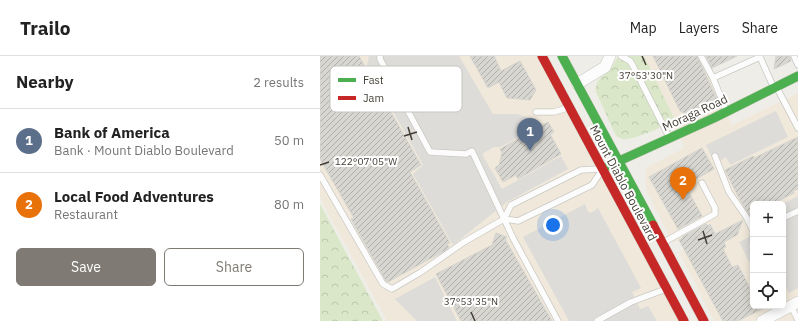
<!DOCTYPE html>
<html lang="en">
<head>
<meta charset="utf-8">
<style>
  :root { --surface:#fff; --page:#f2f2f2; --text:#222; --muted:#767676; --line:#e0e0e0; --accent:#7f7b74 }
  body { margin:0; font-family:"IBM Plex Sans",sans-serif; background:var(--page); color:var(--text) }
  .controls { position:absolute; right:12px; bottom:12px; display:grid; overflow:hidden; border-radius:6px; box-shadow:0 2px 10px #0003 }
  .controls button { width:36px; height:36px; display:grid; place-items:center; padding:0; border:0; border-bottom:1px solid var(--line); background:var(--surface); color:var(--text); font:20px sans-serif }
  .you { position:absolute; left:233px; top:169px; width:14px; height:14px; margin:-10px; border:3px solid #fff; border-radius:50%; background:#1a73e8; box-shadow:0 0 0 6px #1a73e833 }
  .badge { display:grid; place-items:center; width:26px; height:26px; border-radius:50%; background:var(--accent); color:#fff; font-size:13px; font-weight:700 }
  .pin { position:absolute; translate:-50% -33px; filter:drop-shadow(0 1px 2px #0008) }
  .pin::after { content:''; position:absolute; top:21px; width:14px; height:12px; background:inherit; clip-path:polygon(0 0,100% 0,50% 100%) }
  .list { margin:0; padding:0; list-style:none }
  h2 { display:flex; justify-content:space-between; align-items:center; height:52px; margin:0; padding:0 16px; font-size:17px }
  h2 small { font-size:13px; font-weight:400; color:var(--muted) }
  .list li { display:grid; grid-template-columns:26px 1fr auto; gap:12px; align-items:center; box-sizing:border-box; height:64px; padding:0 16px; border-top:1px solid var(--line) }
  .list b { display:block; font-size:15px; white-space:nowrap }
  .list p { margin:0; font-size:13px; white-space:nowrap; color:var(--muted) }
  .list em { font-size:13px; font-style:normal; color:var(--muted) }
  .actions { display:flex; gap:8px; padding:12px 16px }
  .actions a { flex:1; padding:9px 0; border:1px solid var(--accent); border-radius:6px; text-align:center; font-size:14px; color:var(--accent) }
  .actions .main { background:var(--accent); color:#fff }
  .icon { flex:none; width:22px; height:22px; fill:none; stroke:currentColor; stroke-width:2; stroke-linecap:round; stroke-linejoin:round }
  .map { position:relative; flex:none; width:478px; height:265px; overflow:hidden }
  header { display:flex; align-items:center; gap:24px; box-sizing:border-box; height:56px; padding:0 20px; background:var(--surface); border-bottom:1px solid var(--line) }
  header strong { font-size:19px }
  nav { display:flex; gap:22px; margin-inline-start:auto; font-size:14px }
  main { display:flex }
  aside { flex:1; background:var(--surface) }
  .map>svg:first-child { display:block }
  .commercial { fill:#f0e9db; fill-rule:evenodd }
  .park { fill:url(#park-crowns) }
  .parking { fill:#dddcd8 }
  .building { fill:url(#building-hatch); stroke:#d6d4ce }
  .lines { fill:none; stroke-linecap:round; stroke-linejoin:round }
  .lane-casing { stroke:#cac9c4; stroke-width:7 }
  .street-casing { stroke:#cac9c4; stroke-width:12 }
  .fast-casing { stroke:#cccabf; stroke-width:10 }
  .jam-casing { stroke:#cccabf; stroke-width:10 }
  .lane { stroke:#fcfcfc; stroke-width:5.5 }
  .street { stroke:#fcfcfc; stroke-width:11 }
  .fast { stroke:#4caf50; stroke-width:9 }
  .jam { stroke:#c62828; stroke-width:9 }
  .ticks { fill:none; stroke:#433e35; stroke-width:1.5 }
  .labels { text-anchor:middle; stroke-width:4; stroke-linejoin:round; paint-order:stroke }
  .street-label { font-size:12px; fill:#433e35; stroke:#fff }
  .key { fill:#fff; stroke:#c7c5c2; stroke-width:1 }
  .key-label { font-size:11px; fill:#433e35 }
  .ticks-label { font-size:10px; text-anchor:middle; fill:#433e35; stroke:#fff; stroke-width:4; stroke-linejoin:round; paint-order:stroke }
</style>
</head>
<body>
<header>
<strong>Trailo</strong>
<nav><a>Map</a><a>Layers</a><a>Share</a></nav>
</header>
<main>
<aside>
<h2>Nearby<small>2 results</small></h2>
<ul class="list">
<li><span class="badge" style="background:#5c6f8a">1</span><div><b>Bank of America</b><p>Bank · Mount Diablo Boulevard</p></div><em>50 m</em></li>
<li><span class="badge" style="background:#e8710a">2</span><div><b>Local Food Adventures</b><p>Restaurant</p></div><em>80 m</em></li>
</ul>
<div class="actions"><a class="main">Save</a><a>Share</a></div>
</aside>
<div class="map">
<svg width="478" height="265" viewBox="0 0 478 265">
  <defs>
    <pattern id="park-crowns" width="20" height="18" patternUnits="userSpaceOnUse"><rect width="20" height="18" fill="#dae8c9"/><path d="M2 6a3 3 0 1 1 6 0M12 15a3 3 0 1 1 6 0" fill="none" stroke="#bcc8ad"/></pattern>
    <pattern id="building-hatch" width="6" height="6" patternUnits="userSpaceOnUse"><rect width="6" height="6" fill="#d8d6d0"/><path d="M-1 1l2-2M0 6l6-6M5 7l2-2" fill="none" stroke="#b1afaa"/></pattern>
  </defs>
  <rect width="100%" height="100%" fill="#eeede8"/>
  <g class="commercial">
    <polygon points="0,0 220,0 359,265 67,265 0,142"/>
    <path d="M 324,0 L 380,0 L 412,69 L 478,37 L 478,265 L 394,265 L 359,196 L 395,178 L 391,168 L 353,187 L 326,134 L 325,120 L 326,112 L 364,92 L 355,64 ZM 433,148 L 463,148 L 463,250 L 433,250 Z"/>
  </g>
  <g class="park">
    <path d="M 298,0 L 324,0 L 355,64 C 344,70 314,85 302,83 C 300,82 298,81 296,80 L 276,36 C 275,26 279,23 287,17 C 292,12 295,6 298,0 Z"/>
    <polygon points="0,148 63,265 0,265"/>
  </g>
  <g class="parking">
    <polygon points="48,0 139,0 173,58 198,58 223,68 180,91 174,91 162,98 182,133 241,100 248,113 187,146 133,189 93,118 103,109 47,9 49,2"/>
    <polygon points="456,55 468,81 410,109 406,101 395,108 386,89"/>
    <polygon points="478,140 478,232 469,237 463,226 463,148"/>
    <polygon points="265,148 268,156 271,157 278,152 321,232 312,236 320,253 328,250 337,265 249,265 203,181"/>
    <polygon points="433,179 433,213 419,186"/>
    <polygon points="115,221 137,265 97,265 75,243"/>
  </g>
  <g class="building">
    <polygon points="0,0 39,0 101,109 90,116 130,187 127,188 129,191 126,194 68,226 66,225 31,163 34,162 0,103"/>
    <polygon points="150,0 174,0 181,15 200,5 216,34 210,44 187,42 179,26 168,32"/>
    <polygon points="333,0 377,0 397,43 366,58 360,55"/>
    <polygon points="386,0 417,0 392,12"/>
    <polygon points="456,0 470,0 471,5 454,13"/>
    <polygon points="228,66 234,76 230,78 241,98 198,123 196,119 183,126 175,112 179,109 182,97 180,93"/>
    <polygon points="478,81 478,133 473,135 474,137 452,148 433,148 433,165 420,144 405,114 433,100 434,102"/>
    <polygon points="382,92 394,113 365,129 382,160 358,173 329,121"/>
    <polygon points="423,164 417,179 404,186 406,191 403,193 412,211 418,209 433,238 433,250 448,250 418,265 403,265 359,184 363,182 362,181 386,168 388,170 390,168 395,178"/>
    <polygon points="176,177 187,181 185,183 232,265 141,265 116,218 172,189"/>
  </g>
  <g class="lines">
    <g class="lane-casing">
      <g id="lane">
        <polyline points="60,0 60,3 110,96 146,98 152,95 193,182 238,265"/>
        <polyline points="301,0 310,5 313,10 349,81"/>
        <polyline points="381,0 393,22"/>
        <polyline points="474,0 478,9"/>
        <polyline points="457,32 478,72"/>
        <polyline points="406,54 393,22 440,1 453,30"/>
        <polyline points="216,56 234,56 247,52"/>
        <polyline points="395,100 409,136 427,162 433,175"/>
        <polyline points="0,119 63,228 72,233 101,216 144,186 184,163 191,149 261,114 280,113"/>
        <polyline points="463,162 478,155"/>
        <polyline points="184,163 198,165 272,129 282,114"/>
        <polyline points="433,179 433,185"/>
        <polyline points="344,186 395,158 395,152 382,127"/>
        <polyline points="471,250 478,264"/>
        <polyline points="277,265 311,246 346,233"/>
      </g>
    </g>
    <g class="street-casing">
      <g id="street">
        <polyline points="257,28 285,11 290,0"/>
        <polyline points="442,265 478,246"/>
      </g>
    </g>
    <g class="fast-casing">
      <g id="fast">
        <polyline points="242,0 333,169"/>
        <polyline points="288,110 394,62 478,20"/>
      </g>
    </g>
    <g class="jam-casing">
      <g id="jam">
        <polyline points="222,0 364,265"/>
        <polyline points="333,169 384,265"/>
      </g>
    </g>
    <use href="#lane" class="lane"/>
    <use href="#street" class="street"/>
    <use href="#fast" class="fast"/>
    <use href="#jam" class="jam"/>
  </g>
  <path class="ticks" d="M 322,0 L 326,9M 88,71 L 92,84M 84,80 L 97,76M 0,109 L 9,106M 383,175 L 387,188M 378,184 L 392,179M 151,256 L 155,265"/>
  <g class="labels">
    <g class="street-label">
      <text transform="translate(375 57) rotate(-25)" y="4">Moraga Road</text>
      <text transform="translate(303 127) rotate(62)" y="4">Mount Diablo Boulevard</text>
    </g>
  </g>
  <rect x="10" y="10" width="132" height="46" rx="6" class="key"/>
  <rect x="18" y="22" width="18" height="4" fill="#4caf50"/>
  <rect x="18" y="40" width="18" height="4" fill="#c62828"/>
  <g class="key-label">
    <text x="43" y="28">Fast</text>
    <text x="43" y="46">Jam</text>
  </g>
  <g class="ticks-label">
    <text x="326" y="23">37°53'30"N</text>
    <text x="46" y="109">122°07'05"W</text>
    <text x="151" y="249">37°53'35"N</text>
  </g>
</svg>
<div class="controls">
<button>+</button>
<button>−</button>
<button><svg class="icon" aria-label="locate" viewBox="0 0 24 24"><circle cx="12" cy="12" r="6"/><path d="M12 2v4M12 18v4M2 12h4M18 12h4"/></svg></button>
</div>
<div class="you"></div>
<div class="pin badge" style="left:210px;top:95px;background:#5c6f8a">1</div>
<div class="pin badge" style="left:363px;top:144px;background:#e8710a">2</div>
</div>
</main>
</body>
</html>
